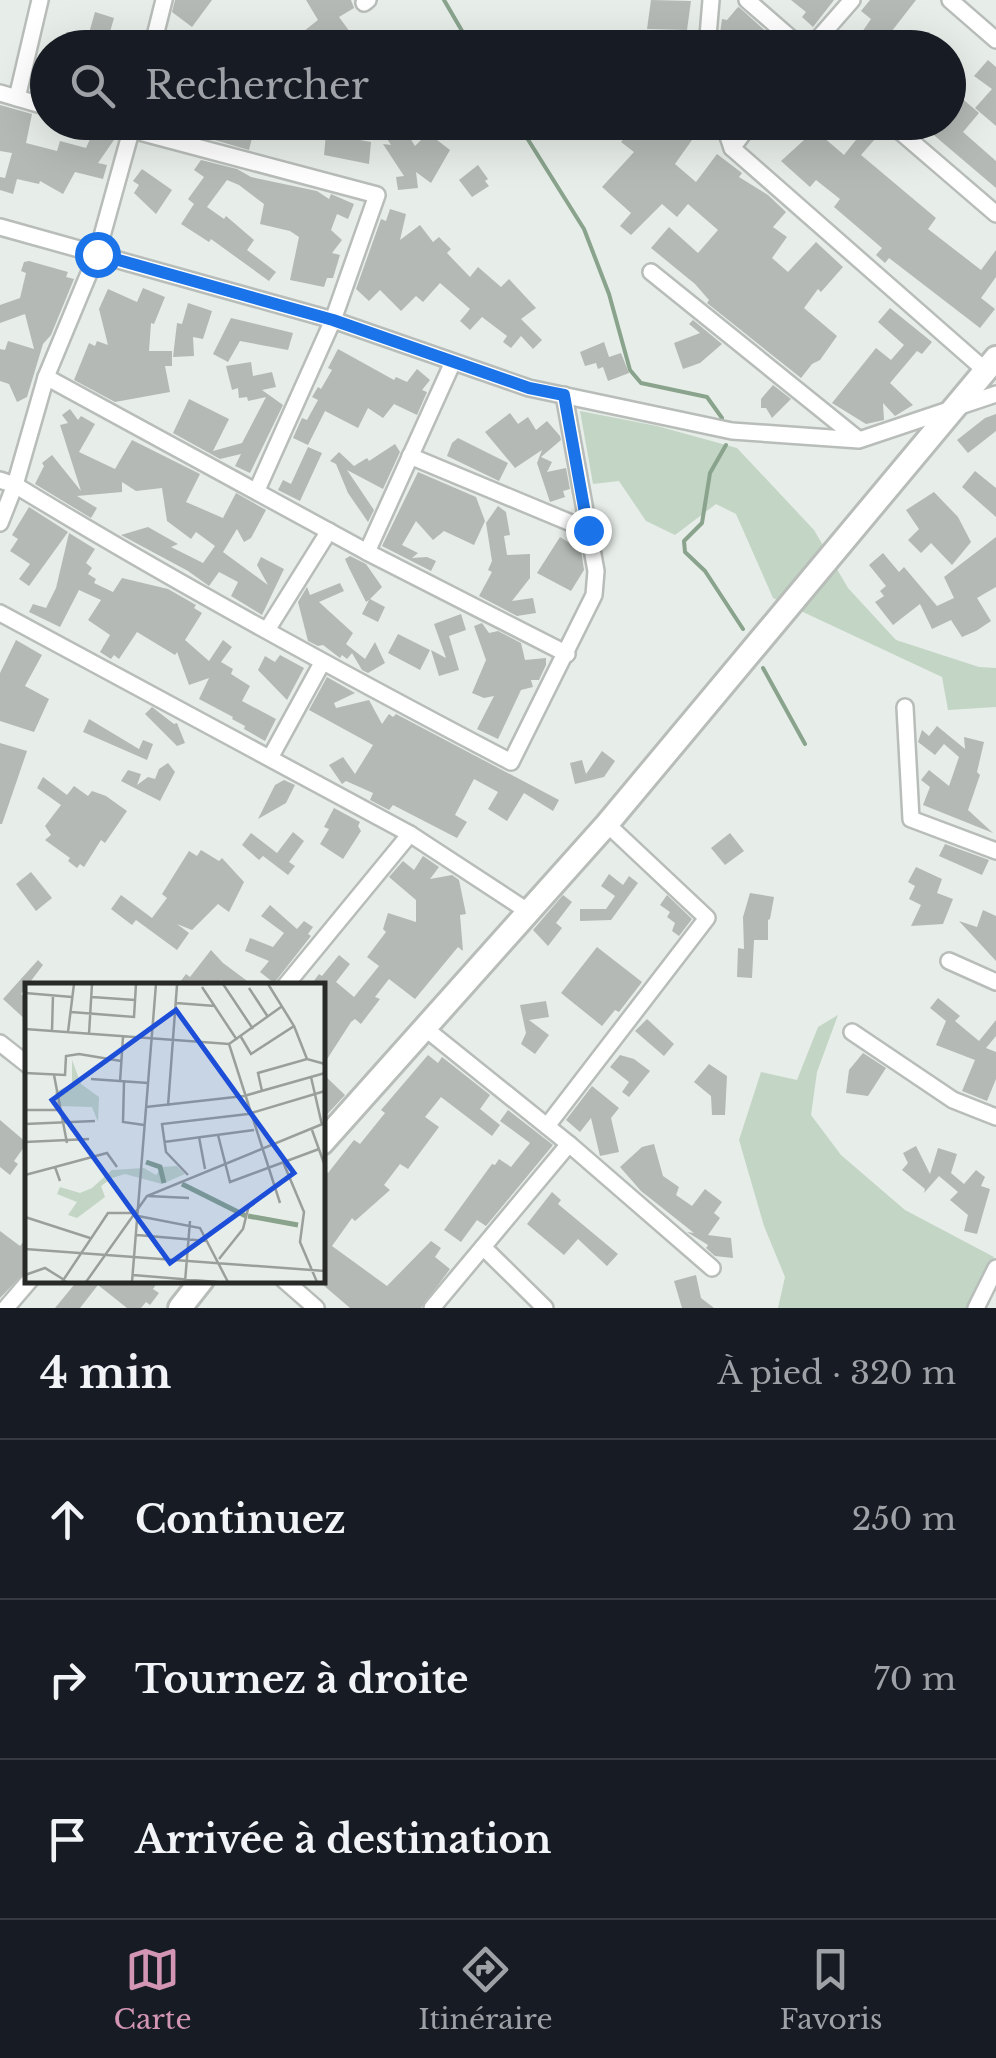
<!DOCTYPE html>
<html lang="fr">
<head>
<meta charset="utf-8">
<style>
  :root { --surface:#171b24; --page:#20242c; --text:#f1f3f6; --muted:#9ea1a6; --line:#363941; --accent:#d295b3 }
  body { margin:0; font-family:"Libre Baskerville",serif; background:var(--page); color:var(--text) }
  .stop { position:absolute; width:30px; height:30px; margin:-22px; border:8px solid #1a73e8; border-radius:50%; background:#fff }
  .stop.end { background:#1a73e8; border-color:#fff; box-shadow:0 2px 10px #0008 }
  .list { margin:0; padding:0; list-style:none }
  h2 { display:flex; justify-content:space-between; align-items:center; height:130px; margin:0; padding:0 40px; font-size:42px }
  h2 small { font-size:32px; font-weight:400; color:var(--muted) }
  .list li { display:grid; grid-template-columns:65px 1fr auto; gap:30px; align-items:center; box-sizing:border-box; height:160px; padding:0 40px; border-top:2px solid var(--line) }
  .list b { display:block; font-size:38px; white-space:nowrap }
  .list em { font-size:32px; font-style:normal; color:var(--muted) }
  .icon { flex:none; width:55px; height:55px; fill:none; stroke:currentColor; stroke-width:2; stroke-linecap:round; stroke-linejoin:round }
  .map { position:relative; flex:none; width:996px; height:1308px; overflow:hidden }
  .search { position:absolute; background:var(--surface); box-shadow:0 10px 40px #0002; left:30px; right:30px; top:30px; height:110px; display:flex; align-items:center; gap:25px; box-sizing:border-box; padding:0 35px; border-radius:55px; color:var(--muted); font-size:38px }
  .sheet { height:610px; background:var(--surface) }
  nav { display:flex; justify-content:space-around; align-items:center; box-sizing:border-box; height:140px; border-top:2px solid var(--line); background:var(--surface); font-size:28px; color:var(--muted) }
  nav a { display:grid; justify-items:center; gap:5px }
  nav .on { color:var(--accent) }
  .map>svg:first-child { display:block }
  .green { fill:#c3d5c5 }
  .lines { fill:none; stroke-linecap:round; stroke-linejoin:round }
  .stream { stroke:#89a38d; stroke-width:4 }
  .building { fill:#b4b9b5 }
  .street-casing { stroke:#b8bdb9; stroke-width:20 }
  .secondary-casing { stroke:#b8bdb9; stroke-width:28 }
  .street { stroke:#fff; stroke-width:15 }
  .secondary { stroke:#fff; stroke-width:22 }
  .route { stroke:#1a73e8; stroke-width:12 }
  .inset-river { fill:none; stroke:#89a38d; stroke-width:5 }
  .inset-road { fill:none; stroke:#9b9f9b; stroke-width:2.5 }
  .view { fill:#1d4ed8; fill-opacity:0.15; stroke:#1d4ed8; stroke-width:5 }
  .inset-edge { fill:none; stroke:#282a28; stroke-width:5 }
</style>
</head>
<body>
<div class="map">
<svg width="996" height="1308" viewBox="0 0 996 1308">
  <rect width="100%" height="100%" fill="#e7ede8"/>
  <g class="green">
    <polygon points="580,411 657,426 737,448 814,530 848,588 896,640 979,667 996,668 996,707 948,710 942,677 773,598 736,514 716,504 675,535 646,521 619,481 593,484"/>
    <polygon points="838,1015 817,1072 811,1115 841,1155 905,1210 994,1257 966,1308 778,1308 785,1277 764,1226 739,1140 761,1072 797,1080 818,1027"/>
  </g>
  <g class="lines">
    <g class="stream">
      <polyline points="444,0 472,48"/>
      <polyline points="517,122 584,229 609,294 630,370 641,383 707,397 722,418"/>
      <polyline points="726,445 710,473 702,523 684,541 685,552 705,571 743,629"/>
      <polyline points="763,668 805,744"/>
    </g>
  </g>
  <g class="building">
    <polygon points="175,0 212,0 192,27 172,12"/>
    <polygon points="306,0 351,0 354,8 339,17 353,36 337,48 302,48 294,39 318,20"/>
    <polygon points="651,0 691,1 687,30 647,29"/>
    <polygon points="791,0 834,0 813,27 802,17 806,12"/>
    <polygon points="870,0 916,0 888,36 903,48 851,48 871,19 861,11"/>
    <polygon points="738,7 740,8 784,48 768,48 761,41 753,48 743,40 741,48 718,48 722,19 727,20"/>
    <polygon points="95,12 114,18 110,32 105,30 101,48 59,48 70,35 85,47"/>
    <polygon points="988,60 996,67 996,126 975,108 992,89 974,76"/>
    <polygon points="948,65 962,77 951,89 979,113 963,132 996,161 996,188 929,131 924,136 916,130 921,124 919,122 948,122"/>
    <polygon points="0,105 32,114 26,143 57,151 60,141 86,148 94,130 116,137 98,163 107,165 103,179 75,172 63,194 40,181 39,184 17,179 13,194 0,190 0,177 5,178 12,153 0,151"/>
    <polygon points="152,122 256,122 249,150"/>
    <polygon points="385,122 400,122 415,146 428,133 450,150 431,183 416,172 418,188 398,190 396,177 404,176 383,144 391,145 379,126"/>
    <polygon points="664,122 682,122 697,133 675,164 696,182 717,154 742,173 739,177 768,195 786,212 773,227 787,237 772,258 788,272 816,242 843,267 821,292 818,289 804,308 837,336 820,360 812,364 801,378 707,303 709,300 695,284 651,248 669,227 698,253 718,230 688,204 677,217 662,204 631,235 620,226 631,213 602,187 634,152 621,142 637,123 654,137"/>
    <polygon points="853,122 878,122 882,131 861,155 936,218 928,229 981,270 996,250 996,277 981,298 995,309 980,328 889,258 885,263 876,255 882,248 834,207 840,199 816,180 810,187 781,161 815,130 844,155 863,131"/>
    <polygon points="326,134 371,142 369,164 324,155"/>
    <polygon points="201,160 237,169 251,177 317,191 329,199 331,194 354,204 348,219 337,214 331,230 342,240 332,253 340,255 333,278 327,278 324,287 290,280 299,237 290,231 260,224 264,204 239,185 227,180 207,207 224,219 226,216 254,240 247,250 276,272 269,281 211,239 209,242 181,224 194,204 188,199 204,177 194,170"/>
    <polygon points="478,165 488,179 485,181 489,186 472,197 459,180"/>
    <polygon points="142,169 172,190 156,214 134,193 139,185 133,181"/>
    <polygon points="390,209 406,214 400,240 420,225 433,242 439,237 451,249 447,253 470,277 478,267 501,287 509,279 536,308 521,319 542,340 533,349 521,336 511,348 503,342 507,336 482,317 470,330 460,321 470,309 440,283 423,302 416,296 401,311 380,290 369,301 356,289 381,219 386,221"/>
    <polygon points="29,261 68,272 66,277 74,279 51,335 43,344 27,397 17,402 9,384 0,381 0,349 5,350 8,341 34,349 25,314 0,323 0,305 20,298 26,273 21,271 24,262"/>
    <polygon points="143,288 165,297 154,324 151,323 149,351 172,351 172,366 165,366 170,392 115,402 74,380 89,343 95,346 97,341 108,345 99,309 108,289 137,302"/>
    <polygon points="188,303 212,311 203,339 193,337 194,356 173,357 177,323 182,324"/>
    <polygon points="890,308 932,342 922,354 917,351 890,383 913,405 895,416 883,403 884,420 866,424 832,403 876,348 891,360 904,345 878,322"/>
    <polygon points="231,318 293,333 288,350 240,341 228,362 213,354"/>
    <polygon points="693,320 722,344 700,363 683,369 674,343 700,333 689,324"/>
    <polygon points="604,342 609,357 621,353 629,373 608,381 603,367 598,369 596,363 585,366 580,352"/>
    <polygon points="338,349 394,380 396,377 407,382 417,369 430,380 422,390 427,392 417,415 394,404 383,418 368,408 358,428 325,411 308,445 293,438 302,418 307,420 318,400 312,397 318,387 321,389 332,370 328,368"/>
    <polygon points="251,362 253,376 272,372 276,387 262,390 283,405 250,473 235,466 241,454 220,459 173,433 189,399 229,419 213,451 242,443 266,397 248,401 247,397 239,398 238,388 232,390 226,366"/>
    <polygon points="773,385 791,399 772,418 766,408 761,408 761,399"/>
    <polygon points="70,409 78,420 81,416 95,424 79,452 115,469 132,440 200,474 186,502 223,518 236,493 266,510 251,538 244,542 237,529 223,552 268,585 257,565 261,557 284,569 262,615 231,596 238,582 219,572 209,586 188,571 121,535 148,527 178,544 171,547 203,563 215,546 196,532 191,539 167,521 162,488 136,491 122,482 122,492 77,496 97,508 91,518 35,484 44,466 42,463 52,455 81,491 60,425 68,423 62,415"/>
    <polygon points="510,413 518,424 528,417 536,430 547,421 560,436 561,440 541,457 552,462 547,472 566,468 570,489 563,491 565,497 550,502 537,463 542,450 515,468 485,432"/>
    <polygon points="996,414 996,431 968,453 957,440 985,418"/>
    <polygon points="458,438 508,463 499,481 447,456 452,443"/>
    <polygon points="395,444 400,452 383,489 347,470 374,510 368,522 348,493 336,464 330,461 339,452 354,466 367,458 369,461"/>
    <polygon points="308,447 322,453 300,501 278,490 283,480 291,484"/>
    <polygon points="975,471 996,488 996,517 962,487"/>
    <polygon points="418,472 476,497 485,521 474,545 444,531 433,540 416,521 402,545 418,553 412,558 427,557 436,561 431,571 382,546"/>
    <polygon points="934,492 958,517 971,542 952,565 931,543 921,553 908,540 919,529 906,510"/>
    <polygon points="498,506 506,512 510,535 504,536 507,555 530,554 530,578 512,601 533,598 536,613 517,616 479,596 492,572 488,570 492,561 486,523"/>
    <polygon points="29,507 68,532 29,586 19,579 30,564 10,551 18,539 12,535"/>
    <polygon points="69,533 95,549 86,563 92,568 88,574 96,579 94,583 113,592 122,578 168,589 196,605 194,608 202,613 185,640 209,661 223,640 232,647 221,662 233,669 231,674 250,686 242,701 276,719 265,741 244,729 245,726 232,719 233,717 199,699 209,678 189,685 177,652 175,655 137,632 119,659 114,655 111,659 100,652 110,635 88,620 101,600 79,590 60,627 29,612 33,604 46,608 56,588"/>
    <polygon points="560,537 581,550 584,570 571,591 537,573"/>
    <polygon points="996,537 996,587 977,598 991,621 976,631 962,637 951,620 932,629 920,604 893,625 875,602 884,596 880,591 886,586 869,565 883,553 899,572 904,567 937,606 954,598 944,577"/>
    <polygon points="350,556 366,564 382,587 370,599 385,607 378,622 362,614 369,600 366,602 349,568 345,559"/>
    <polygon points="340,583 344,591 319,602 353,633 346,644 365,659 375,642 385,663 368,673 362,670 352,653 347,659 342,655 340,658 323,645 318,646 308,641 298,602 307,587 310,595"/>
    <polygon points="461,614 466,630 449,636 459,670 439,676 431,650 446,658 434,624"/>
    <polygon points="482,623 489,633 498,631 521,643 525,660 546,658 546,665 539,680 531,680 533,687 521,690 498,739 477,729 494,696 484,698 472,693 486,660 474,626"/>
    <polygon points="398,634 430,650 420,670 388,653"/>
    <polygon points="16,640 42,655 25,686 49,699 34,732 0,721 0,673"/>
    <polygon points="280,655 304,668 287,700 258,670 265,656 275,662"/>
    <polygon points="327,677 355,693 334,703 336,708 369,700 382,724 389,714 393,717 396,714 559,800 553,811 524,793 507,821 488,809 498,792 474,779 455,815 467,822 457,838 393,805 389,810 370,800 373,793 346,781 342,784 329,765 343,757 355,774 373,745 309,710"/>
    <polygon points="152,707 174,724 177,723 185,743 177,746 145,714"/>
    <polygon points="89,719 139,749 143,740 153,744 147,760 83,732"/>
    <polygon points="937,726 965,749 964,737 984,742 977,772 980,775 968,810 993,833 923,805 930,787 921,780 929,770 949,786 959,757 944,744 935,755 918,742 922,730 929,736"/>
    <polygon points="0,743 27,751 2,824 0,824"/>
    <polygon points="602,751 615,761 604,777 575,784 570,763 582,760 586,774"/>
    <polygon points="168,763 175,772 160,801 121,781 128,770 141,774 137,785 148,777 155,779 159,769"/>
    <polygon points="43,777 67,795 74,786 88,796 92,791 106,796 127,811 105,843 101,840 84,867 80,864 77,868 68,861 70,858 45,840 51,835 45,826 61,805 37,788"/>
    <polygon points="284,780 295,785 286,803 258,819 275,785"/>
    <polygon points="334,808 360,822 358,826 361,831 343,859 320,844 329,829 324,827"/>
    <polygon points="293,832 304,841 289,862 295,866 288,875 263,856 259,860 242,845 251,833 277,853"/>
    <polygon points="730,833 744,851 725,865 711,848"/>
    <polygon points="945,844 989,860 982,875 939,856"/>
    <polygon points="201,850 219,861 222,858 244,882 229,912 218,904 192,930 177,924 189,933 177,950 136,920 132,925 111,909 121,895 152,918 167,898 162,894 189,851 197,856"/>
    <polygon points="423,856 439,867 430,879 452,875 459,880 466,914 460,915 463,951 458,947 415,999 389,979 375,997 380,999 361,1024 355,1019 351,1022 322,1067 322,986 310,986 319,974 322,976 339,955 350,964 336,982 354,997 379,966 367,957 386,932 383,929 388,913 416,922 416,900 389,877 403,861 414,870"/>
    <polygon points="916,867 942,879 937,893 953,899 943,924 911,926 921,905 909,899 915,886 908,882"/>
    <polygon points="31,872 52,898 36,911 16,884"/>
    <polygon points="609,874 623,885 629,876 638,883 611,920 580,921 580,909 606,909 615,896 601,886"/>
    <polygon points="750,893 774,897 770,919 768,920 768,940 754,940 752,978 737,977 738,948 744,949 743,917"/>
    <polygon points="563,895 572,902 556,923 562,928 548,946 533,930"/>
    <polygon points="667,895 692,919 679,936 672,931 675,923 667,917 670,912 660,905"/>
    <polygon points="270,905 297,929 304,921 313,927 308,934 311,936 274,983 260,972 269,961 245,951 250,938 273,947 284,933 261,916"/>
    <polygon points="983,910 996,916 996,961 959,921 977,927"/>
    <polygon points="597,947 642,982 619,1012 615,1010 602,1026 561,993"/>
    <polygon points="211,950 223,963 254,986 228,986 221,980 216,986 208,981 205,986 177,986 186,974 190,977"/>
    <polygon points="38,960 43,965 21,994 28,1000 28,1022 3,999"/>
    <polygon points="938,998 960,1016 955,1021 979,1041 996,1020 996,1036 986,1048 996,1052 996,1079 987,1101 962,1091 975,1060 936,1045 946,1021 930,1008"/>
    <polygon points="546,1001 549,1017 529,1020 549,1035 535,1054 521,1044 526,1033 520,1005"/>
    <polygon points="647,1019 674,1044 664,1056 635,1031"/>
    <polygon points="863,1053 886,1068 868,1096 846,1093 849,1070"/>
    <polygon points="428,1055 438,1063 442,1057 490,1095 480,1109 500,1125 492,1136 441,1097 425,1117 439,1127 416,1158 408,1169 400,1164 384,1185 390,1190 355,1221 352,1218 332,1246 387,1286 431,1241 441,1248 435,1257 450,1269 421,1308 350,1308 322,1284 322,1169 328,1173 354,1140 360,1144 385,1113 381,1110"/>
    <polygon points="620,1055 634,1059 650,1071 629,1097 622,1092 629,1082 610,1067"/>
    <polygon points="709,1064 727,1076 725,1115 712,1115 711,1096 694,1082"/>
    <polygon points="322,1073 345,1095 322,1120"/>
    <polygon points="592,1086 619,1108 611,1118 619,1152 600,1156 591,1118 580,1132 566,1120"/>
    <polygon points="508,1110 553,1145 486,1226 477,1220 461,1242 444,1230 492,1164 495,1165 499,1159 511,1167 530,1143 500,1121"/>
    <polygon points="0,1120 27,1143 14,1161 18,1164 10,1175 0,1167"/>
    <polygon points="654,1144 663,1176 679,1187 676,1195 692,1206 705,1189 722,1202 714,1213 720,1218 708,1235 731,1238 733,1258 715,1256 706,1248 708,1245 687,1232 694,1233 641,1191 620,1167 642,1147"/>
    <polygon points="916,1146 930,1174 938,1148 957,1154 951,1173 964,1184 976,1170 985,1177 981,1186 990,1189 977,1234 964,1231 968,1215 950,1200 958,1192 939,1176 924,1193 925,1189 902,1170 908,1163 903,1153"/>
    <polygon points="552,1192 561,1200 558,1204 618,1254 607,1266 578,1239 564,1255 527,1224"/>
    <polygon points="0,1231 20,1246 28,1236 28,1269 0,1298"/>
    <polygon points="696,1275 701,1298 714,1308 682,1308 674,1281"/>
    <polygon points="78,1280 159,1280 153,1289 159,1293 150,1305 146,1302 141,1308 127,1308 98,1285 80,1308 55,1308"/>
  </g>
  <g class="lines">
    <g class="street-casing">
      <g id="street">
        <polyline points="747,0 802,48"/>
        <polyline points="950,0 996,40"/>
        <polyline points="364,3 368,0"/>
        <polyline points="152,48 164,0"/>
        <polyline points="707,48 711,0"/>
        <polyline points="810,48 852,0"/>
        <polyline points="0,93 48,107"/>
        <polyline points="17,98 40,0"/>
        <polyline points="102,122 377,195 333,320 257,490"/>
        <polyline points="723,122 732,148 986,371"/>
        <polyline points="889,122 996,214"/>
        <polyline points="732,148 752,122"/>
        <polyline points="0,227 333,320 529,388 732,431 859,440 996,394"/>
        <polyline points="651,272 858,439"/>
        <polyline points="46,377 367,552 567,654"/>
        <polyline points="410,456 588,530"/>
        <path d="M 0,480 L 15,485 C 177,584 343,674 511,762 L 594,595 L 596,571 L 564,395"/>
        <polyline points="0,523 15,485 46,377 97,254 133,124"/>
        <polyline points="367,552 453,362"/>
        <polyline points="0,613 410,834 529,912"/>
        <polyline points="267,630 329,531"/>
        <polyline points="905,707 911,819 996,851"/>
        <polyline points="270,758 322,663"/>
        <polyline points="949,961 996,982"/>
        <polyline points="285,986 410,834"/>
        <polyline points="426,1029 569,1144 712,1268"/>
        <polyline points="852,1032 953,1100 996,1117"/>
        <polyline points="0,1043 28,1065"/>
        <polyline points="547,1126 707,918 607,824"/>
        <polyline points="483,1247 545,1308"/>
        <polyline points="284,1280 316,1308"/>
        <polyline points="6,1308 30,1280"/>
        <polyline points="432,1308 569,1144"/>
        <polyline points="976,1308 996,1268"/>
      </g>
    </g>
    <g class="secondary-casing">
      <g id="secondary">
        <polyline points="322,1143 607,824 996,358"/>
        <polyline points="180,1308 202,1280"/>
      </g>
    </g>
    <use href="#street" class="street"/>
    <use href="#secondary" class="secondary"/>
  </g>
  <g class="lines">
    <polyline class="route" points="97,254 333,320 529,388 564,395 588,530"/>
  </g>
  <g transform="translate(25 983)">
    <rect width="300" height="300" fill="#e7ede8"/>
    <path d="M 47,77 L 56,101 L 74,114 L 73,139 L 67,124 L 32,123 L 30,109 L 47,101 ZM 152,183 L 160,191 L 137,201 L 100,191 L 87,195 L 76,203 L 80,214 L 52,235 L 43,232 L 52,219 L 32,211 L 35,204 L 55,210 L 67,205 L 87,187 L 119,185 L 131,192 L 137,184 Z" fill="#c3d5c5"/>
    <path class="inset-river" d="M 121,179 L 135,184 L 139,200M 157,201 L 221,233M 223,233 L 273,242"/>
    <path class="inset-road" d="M 134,1 L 183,1M 198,1 L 228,46M 177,4 L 212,57M 224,5 L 243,34M 0,10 L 47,14M 67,14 L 110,17M 151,20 L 190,23M 46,29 L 109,34 L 111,1M 269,43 L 282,76M 0,46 L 204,61 L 256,24M 27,48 L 28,12M 43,49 L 49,1M 64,51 L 67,1M 216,54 L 226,71 L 269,43 L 243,1M 204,61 L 255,220M 0,90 L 40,92 L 41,73 L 54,71 L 96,78M 29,92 L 42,160M 286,94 L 297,142M 66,96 L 123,100M 95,99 L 98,54M 99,99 L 98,139 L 119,142M 237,108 L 233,90 L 282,76 L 300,81M 143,123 L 152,2M 121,124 L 219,113 L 300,90M 0,127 L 32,127M 0,141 L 70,138M 287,147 L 300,183M 193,152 L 205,199 L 294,166M 174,154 L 180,186M 0,159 L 64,156M 139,159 L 229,147M 258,179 L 279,229 L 275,259 L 292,299M 30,184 L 82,170 L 92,184M 0,192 L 30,184 L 35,198M 163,192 L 141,169 L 137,141 L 223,131 L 300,108M 123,213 L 164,215M 113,233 L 175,245 L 203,299M 0,234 L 65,255M 112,252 L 182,258M 0,266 L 300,288M 194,276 L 218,246 L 224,222M 0,292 L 20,285 L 41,298M 108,292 L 192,299M 37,299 L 83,230 L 110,230M 61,299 L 122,213 L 300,140M 107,299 L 131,1M 160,299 L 165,238"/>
    <path class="view" d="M 151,27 L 269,190 L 145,280 L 27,117 Z"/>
    <rect width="300" height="300" class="inset-edge"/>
  </g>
</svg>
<div class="stop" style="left:97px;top:254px"></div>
<div class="stop end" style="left:588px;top:530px"></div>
<div class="search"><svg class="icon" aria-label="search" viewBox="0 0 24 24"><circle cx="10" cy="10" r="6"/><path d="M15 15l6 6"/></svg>Rechercher</div>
</div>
<section class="sheet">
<h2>4 min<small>À pied · 320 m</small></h2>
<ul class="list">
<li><svg class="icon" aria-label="ahead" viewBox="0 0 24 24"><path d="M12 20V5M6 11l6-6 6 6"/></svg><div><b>Continuez</b></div><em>250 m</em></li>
<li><svg class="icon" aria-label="right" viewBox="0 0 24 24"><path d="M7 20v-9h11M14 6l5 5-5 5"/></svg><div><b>Tournez à droite</b></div><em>70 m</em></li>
<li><svg class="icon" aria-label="arrive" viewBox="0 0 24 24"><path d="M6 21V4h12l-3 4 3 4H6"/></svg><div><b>Arrivée à destination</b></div></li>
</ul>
</section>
<nav>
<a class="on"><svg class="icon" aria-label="map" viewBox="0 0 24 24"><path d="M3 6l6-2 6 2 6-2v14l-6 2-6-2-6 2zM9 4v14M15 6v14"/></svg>Carte</a>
<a><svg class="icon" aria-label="directions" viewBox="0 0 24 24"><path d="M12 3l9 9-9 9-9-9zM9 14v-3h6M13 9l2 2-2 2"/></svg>Itinéraire</a>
<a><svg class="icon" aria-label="saved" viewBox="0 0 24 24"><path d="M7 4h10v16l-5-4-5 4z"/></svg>Favoris</a>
</nav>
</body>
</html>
